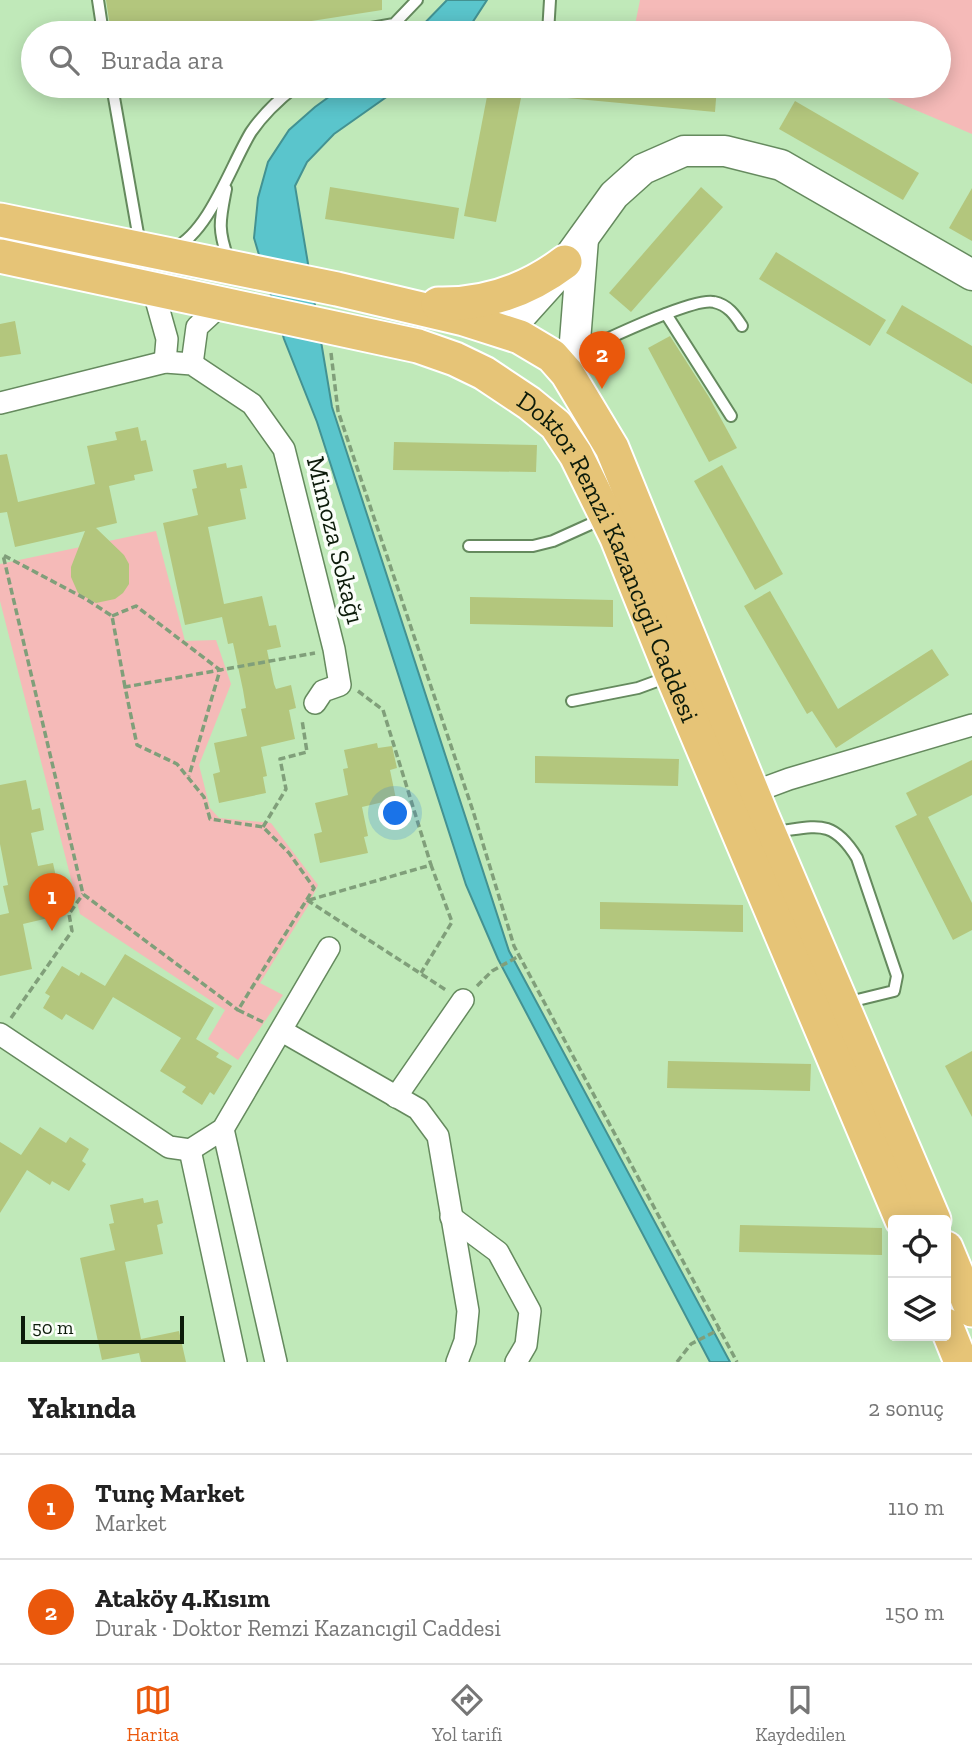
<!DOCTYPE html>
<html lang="tr">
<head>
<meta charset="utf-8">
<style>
  :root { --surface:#fff; --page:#f2f2f2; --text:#222; --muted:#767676; --line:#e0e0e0; --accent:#ea580c }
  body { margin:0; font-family:"Zilla Slab",serif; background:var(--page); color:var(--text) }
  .controls { position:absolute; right:21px; bottom:21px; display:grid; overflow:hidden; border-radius:7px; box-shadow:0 4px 18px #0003 }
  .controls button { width:63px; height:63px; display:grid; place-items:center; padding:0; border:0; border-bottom:2px solid var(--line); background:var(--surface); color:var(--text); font:35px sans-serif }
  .scale { position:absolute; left:21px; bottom:18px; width:163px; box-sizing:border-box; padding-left:7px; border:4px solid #0c1b0a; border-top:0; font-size:19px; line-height:24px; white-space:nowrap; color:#0c1b0a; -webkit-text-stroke:5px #fafef9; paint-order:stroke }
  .you { position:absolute; left:396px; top:814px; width:24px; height:24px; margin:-18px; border:5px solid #fff; border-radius:50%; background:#1a73e8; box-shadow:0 0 0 10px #1a73e833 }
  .badge { display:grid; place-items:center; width:46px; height:46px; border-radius:50%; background:var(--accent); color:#fff; font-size:23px; font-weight:700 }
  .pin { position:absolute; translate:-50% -58px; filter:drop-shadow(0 2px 4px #0008) }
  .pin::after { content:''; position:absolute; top:37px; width:24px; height:21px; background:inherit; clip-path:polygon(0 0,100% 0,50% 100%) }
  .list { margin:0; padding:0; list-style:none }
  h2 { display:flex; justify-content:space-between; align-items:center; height:91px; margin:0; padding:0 28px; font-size:30px }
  h2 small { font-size:23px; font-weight:400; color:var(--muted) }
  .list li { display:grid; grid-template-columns:46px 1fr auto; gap:21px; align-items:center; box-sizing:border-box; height:105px; padding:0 28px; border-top:2px solid var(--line) }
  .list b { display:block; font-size:26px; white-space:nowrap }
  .list p { margin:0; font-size:23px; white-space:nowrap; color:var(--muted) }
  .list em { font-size:23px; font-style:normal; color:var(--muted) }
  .icon { flex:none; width:38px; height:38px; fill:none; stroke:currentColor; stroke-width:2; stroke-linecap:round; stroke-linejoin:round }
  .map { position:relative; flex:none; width:972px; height:1362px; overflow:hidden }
  .search { position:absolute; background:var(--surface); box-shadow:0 4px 18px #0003; left:21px; right:21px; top:21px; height:77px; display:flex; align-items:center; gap:18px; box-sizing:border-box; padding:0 24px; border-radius:38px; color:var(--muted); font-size:26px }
  .sheet { height:301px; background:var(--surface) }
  nav { display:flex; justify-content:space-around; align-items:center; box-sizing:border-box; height:98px; border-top:2px solid var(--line); background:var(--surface); font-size:19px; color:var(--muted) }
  nav a { display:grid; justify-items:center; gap:4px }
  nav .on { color:var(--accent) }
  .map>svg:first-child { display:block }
  .green { fill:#f5bab8 }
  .water { fill:#5ac5cc; stroke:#439292; stroke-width:2 }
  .building { fill:#b3c67d }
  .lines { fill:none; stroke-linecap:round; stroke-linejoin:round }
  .service-casing { stroke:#658a5e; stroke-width:14 }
  .minor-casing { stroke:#658a5e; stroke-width:24 }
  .secondary-casing { stroke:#658a5e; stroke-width:33 }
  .primary-casing { stroke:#fff; stroke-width:37 }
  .path { stroke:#809f7a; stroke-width:3.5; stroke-dasharray:7 3.5; stroke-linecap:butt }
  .service { stroke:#fff; stroke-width:10 }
  .minor { stroke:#fff; stroke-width:21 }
  .secondary { stroke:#fff; stroke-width:30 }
  .primary { stroke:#e6c477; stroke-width:33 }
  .labels { text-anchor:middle; stroke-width:7; stroke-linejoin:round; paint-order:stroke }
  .street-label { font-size:26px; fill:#0c1b0a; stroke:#fafef9 }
</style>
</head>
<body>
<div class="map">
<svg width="972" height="1362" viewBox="0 0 972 1362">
  <rect width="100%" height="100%" fill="#c0e9b9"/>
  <g class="green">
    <polygon points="640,0 972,0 972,134 859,86 939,86 939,33 657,33 634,30"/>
    <polygon points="156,531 185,641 216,640 231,684 199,765 210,808 219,818 271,823 318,885 308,906 260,983 283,995 238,1060 208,1039 225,1010 80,914 0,601 0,564"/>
  </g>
  <g class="water">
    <polygon points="447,0 487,0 472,23 462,33 415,33"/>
    <polygon points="344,86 402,86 334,134 307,162 295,186 332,407 509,951 730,1362 710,1362 498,959 466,885 317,422 284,339 254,238 258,198 268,162 289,130 315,107"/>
  </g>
  <g class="building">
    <polygon points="106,0 382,0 382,10 235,33 111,33"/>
    <polygon points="489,86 523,88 496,222 464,216"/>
    <polygon points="568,86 717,86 715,112 567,98"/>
    <polygon points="795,101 919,173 903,200 779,129"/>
    <polygon points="330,187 459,208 454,239 325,219"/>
    <polygon points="701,187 723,207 631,312 609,293"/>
    <polygon points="972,188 972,241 949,228"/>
    <polygon points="776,252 886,320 870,346 759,279"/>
    <polygon points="902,305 972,346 972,384 886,333"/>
    <polygon points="15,321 21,354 0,357 0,324"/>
    <polygon points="670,336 709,397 737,448 709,462 648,348"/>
    <polygon points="138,427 141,441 146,440 153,471 134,475 135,480 109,486 117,523 96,528 124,555 129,564 129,584 123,593 115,599 96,603 78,593 71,577 71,567 85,531 15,547 7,512 0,513 0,455 7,454 18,502 95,484 87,446 117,440 115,432"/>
    <polygon points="394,442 537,445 536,472 393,470"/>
    <polygon points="226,463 227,468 242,465 247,488 240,489 246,519 208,527 224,604 262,596 269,626 276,625 281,647 267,650 274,684 276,689 291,685 296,708 289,710 295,739 261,747 267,776 263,777 266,793 219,803 213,774 220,772 214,743 247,736 241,709 246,708 243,690 233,643 228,644 222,617 185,625 163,523 198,515 192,489 197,488 193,470"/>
    <polygon points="722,465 783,574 755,590 694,481"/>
    <polygon points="770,591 838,709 932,649 949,675 836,748 812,711 807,714 744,606"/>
    <polygon points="470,597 613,600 613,627 470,624"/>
    <polygon points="377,743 378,748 392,746 397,768 390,770 396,799 362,807 368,836 364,837 368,853 320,863 314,834 322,832 315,803 348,795 343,769 348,768 344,750"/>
    <polygon points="535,756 679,759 678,786 535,783"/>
    <polygon points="972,760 972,795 928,817 972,903 972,930 953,940 895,826 917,815 906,793"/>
    <polygon points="26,780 32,810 40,808 44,830 31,833 38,866 53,863 58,886 51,887 57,916 23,924 32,969 0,976 0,915 9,913 3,886 8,885 0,844 0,785"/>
    <polygon points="600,902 743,905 743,932 600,929"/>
    <polygon points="125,954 214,1008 196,1039 219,1053 216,1057 232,1066 214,1095 210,1092 202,1105 182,1092 186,1087 160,1071 181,1038 113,997 93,1030 66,1014 62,1020 43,1008 50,996 45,993 62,966 79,976 81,972 105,986"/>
    <polygon points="972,1051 972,1117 945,1066"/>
    <polygon points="668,1061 811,1064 810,1091 667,1088"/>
    <polygon points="40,1127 66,1143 70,1137 89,1149 82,1161 86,1164 69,1191 52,1181 50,1185 27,1170 0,1213 0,1142 21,1155"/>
    <polygon points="143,1198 144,1203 158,1200 163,1223 157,1225 163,1254 125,1262 141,1339 179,1331 186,1362 141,1362 139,1353 102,1360 80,1258 115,1250 109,1224 114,1223 110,1205"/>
    <polygon points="740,1225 882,1228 882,1255 739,1252"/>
  </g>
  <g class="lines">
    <g class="service-casing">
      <g id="service">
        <polyline points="98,0 103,33"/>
        <polyline points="343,33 394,24 417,0"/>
        <polyline points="548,33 550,0"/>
        <polyline points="112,86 140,245"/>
        <path d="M 226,189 C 220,220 217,229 229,261"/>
        <path d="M 174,248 C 209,232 231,165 251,132 C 264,113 278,100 296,86"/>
        <polyline points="666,314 731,416"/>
        <path d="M 577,353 C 601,342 693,297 714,302 C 728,305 735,315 742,326"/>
        <polyline points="469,546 533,546 553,541 604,518"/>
        <polyline points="572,701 638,688 668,677"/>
        <path d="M 774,832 C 816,827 832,817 857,858 L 897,976 L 894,991 L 845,1003"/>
      </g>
    </g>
    <g class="minor-casing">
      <g id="minor">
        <polyline points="153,289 167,339 165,362"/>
        <polyline points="192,364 197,327 222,304"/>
        <polyline points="0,403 165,362 192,364 252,404 284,449 334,649 340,685 323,691 315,703"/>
        <polyline points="754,792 789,779 972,725"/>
        <polyline points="282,1031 418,1109 438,1136 468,1311 465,1341 457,1362"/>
        <polyline points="0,1034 169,1147 190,1150 223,1129 329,948"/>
        <polyline points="396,1097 463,1000"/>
        <polyline points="223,1129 276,1362"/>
        <polyline points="190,1150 236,1362"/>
        <polyline points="451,1217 498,1252 530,1311 526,1345 516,1362"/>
      </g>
    </g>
    <g class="secondary-casing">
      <g id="secondary">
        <polyline points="506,332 552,281 614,195 643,169 684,151 725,151 781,165 972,275"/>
        <polyline points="567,373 574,354 583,239"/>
      </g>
    </g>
    <g class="primary-casing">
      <g id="primary">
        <polyline points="0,220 337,289 464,319 520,337 552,356 567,373 612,448 762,816 934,1220"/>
        <path id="s1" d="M 0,256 L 418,346 L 455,359 L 484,373 L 529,403 L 556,425 L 576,455 L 617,538 L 672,675 L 902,1220"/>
        <path d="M 438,304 C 486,305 528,290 565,262"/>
        <polyline points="946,1248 972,1310"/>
        <polyline points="946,1325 961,1362"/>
      </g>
    </g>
    <g class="path">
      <polyline points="331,353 338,411 473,811 514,946 737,1362"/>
      <polyline points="112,616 136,606 220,670 189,776"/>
      <polyline points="125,687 112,616 86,599 3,555 83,894 238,1010"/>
      <polyline points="358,691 383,710 431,865"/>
      <polyline points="263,827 286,789 280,759 307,752 302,720"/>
      <polyline points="307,900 446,990"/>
      <polyline points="309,900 431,865 452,922 421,973"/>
      <polyline points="477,986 492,971 519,956"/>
      <polyline points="11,1018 72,931 69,914 83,894"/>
      <polyline points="263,1022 238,1010 314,888 289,853 263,827 210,819 204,797 177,764 137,745 125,687 315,653"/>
      <polyline points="677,1362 691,1344 720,1329"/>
    </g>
    <use href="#service" class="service"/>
    <use href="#minor" class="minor"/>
    <use href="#secondary" class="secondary"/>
    <use href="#primary" class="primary"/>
  </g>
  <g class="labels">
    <g class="street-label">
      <text transform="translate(336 540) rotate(76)" y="9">Mimoza Sokağı</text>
      <text dy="9" stroke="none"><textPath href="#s1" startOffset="728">Doktor Remzi Kazancıgil Caddesi</textPath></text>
    </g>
  </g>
</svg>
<div class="controls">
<button><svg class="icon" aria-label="locate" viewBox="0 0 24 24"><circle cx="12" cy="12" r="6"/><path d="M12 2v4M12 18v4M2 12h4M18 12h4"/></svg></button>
<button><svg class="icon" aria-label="layers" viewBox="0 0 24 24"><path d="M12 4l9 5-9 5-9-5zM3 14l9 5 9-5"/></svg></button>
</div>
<div class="scale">50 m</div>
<div class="you"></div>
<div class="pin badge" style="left:52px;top:931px">1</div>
<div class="pin badge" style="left:602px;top:389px">2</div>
<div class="search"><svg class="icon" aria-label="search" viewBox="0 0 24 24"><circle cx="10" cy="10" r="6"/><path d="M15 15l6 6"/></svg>Burada ara</div>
</div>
<section class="sheet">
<h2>Yakında<small>2 sonuç</small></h2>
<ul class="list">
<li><span class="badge">1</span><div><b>Tunç Market</b><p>Market</p></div><em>110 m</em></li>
<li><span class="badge">2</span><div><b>Ataköy 4.Kısım</b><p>Durak · Doktor Remzi Kazancıgil Caddesi</p></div><em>150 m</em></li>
</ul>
</section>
<nav>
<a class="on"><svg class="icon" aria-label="map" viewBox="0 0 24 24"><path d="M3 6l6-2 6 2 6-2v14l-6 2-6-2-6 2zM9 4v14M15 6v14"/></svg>Harita</a>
<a><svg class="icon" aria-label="directions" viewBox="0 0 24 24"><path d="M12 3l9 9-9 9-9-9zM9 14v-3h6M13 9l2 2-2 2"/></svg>Yol tarifi</a>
<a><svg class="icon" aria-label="saved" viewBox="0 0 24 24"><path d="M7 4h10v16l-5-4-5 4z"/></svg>Kaydedilen</a>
</nav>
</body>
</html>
